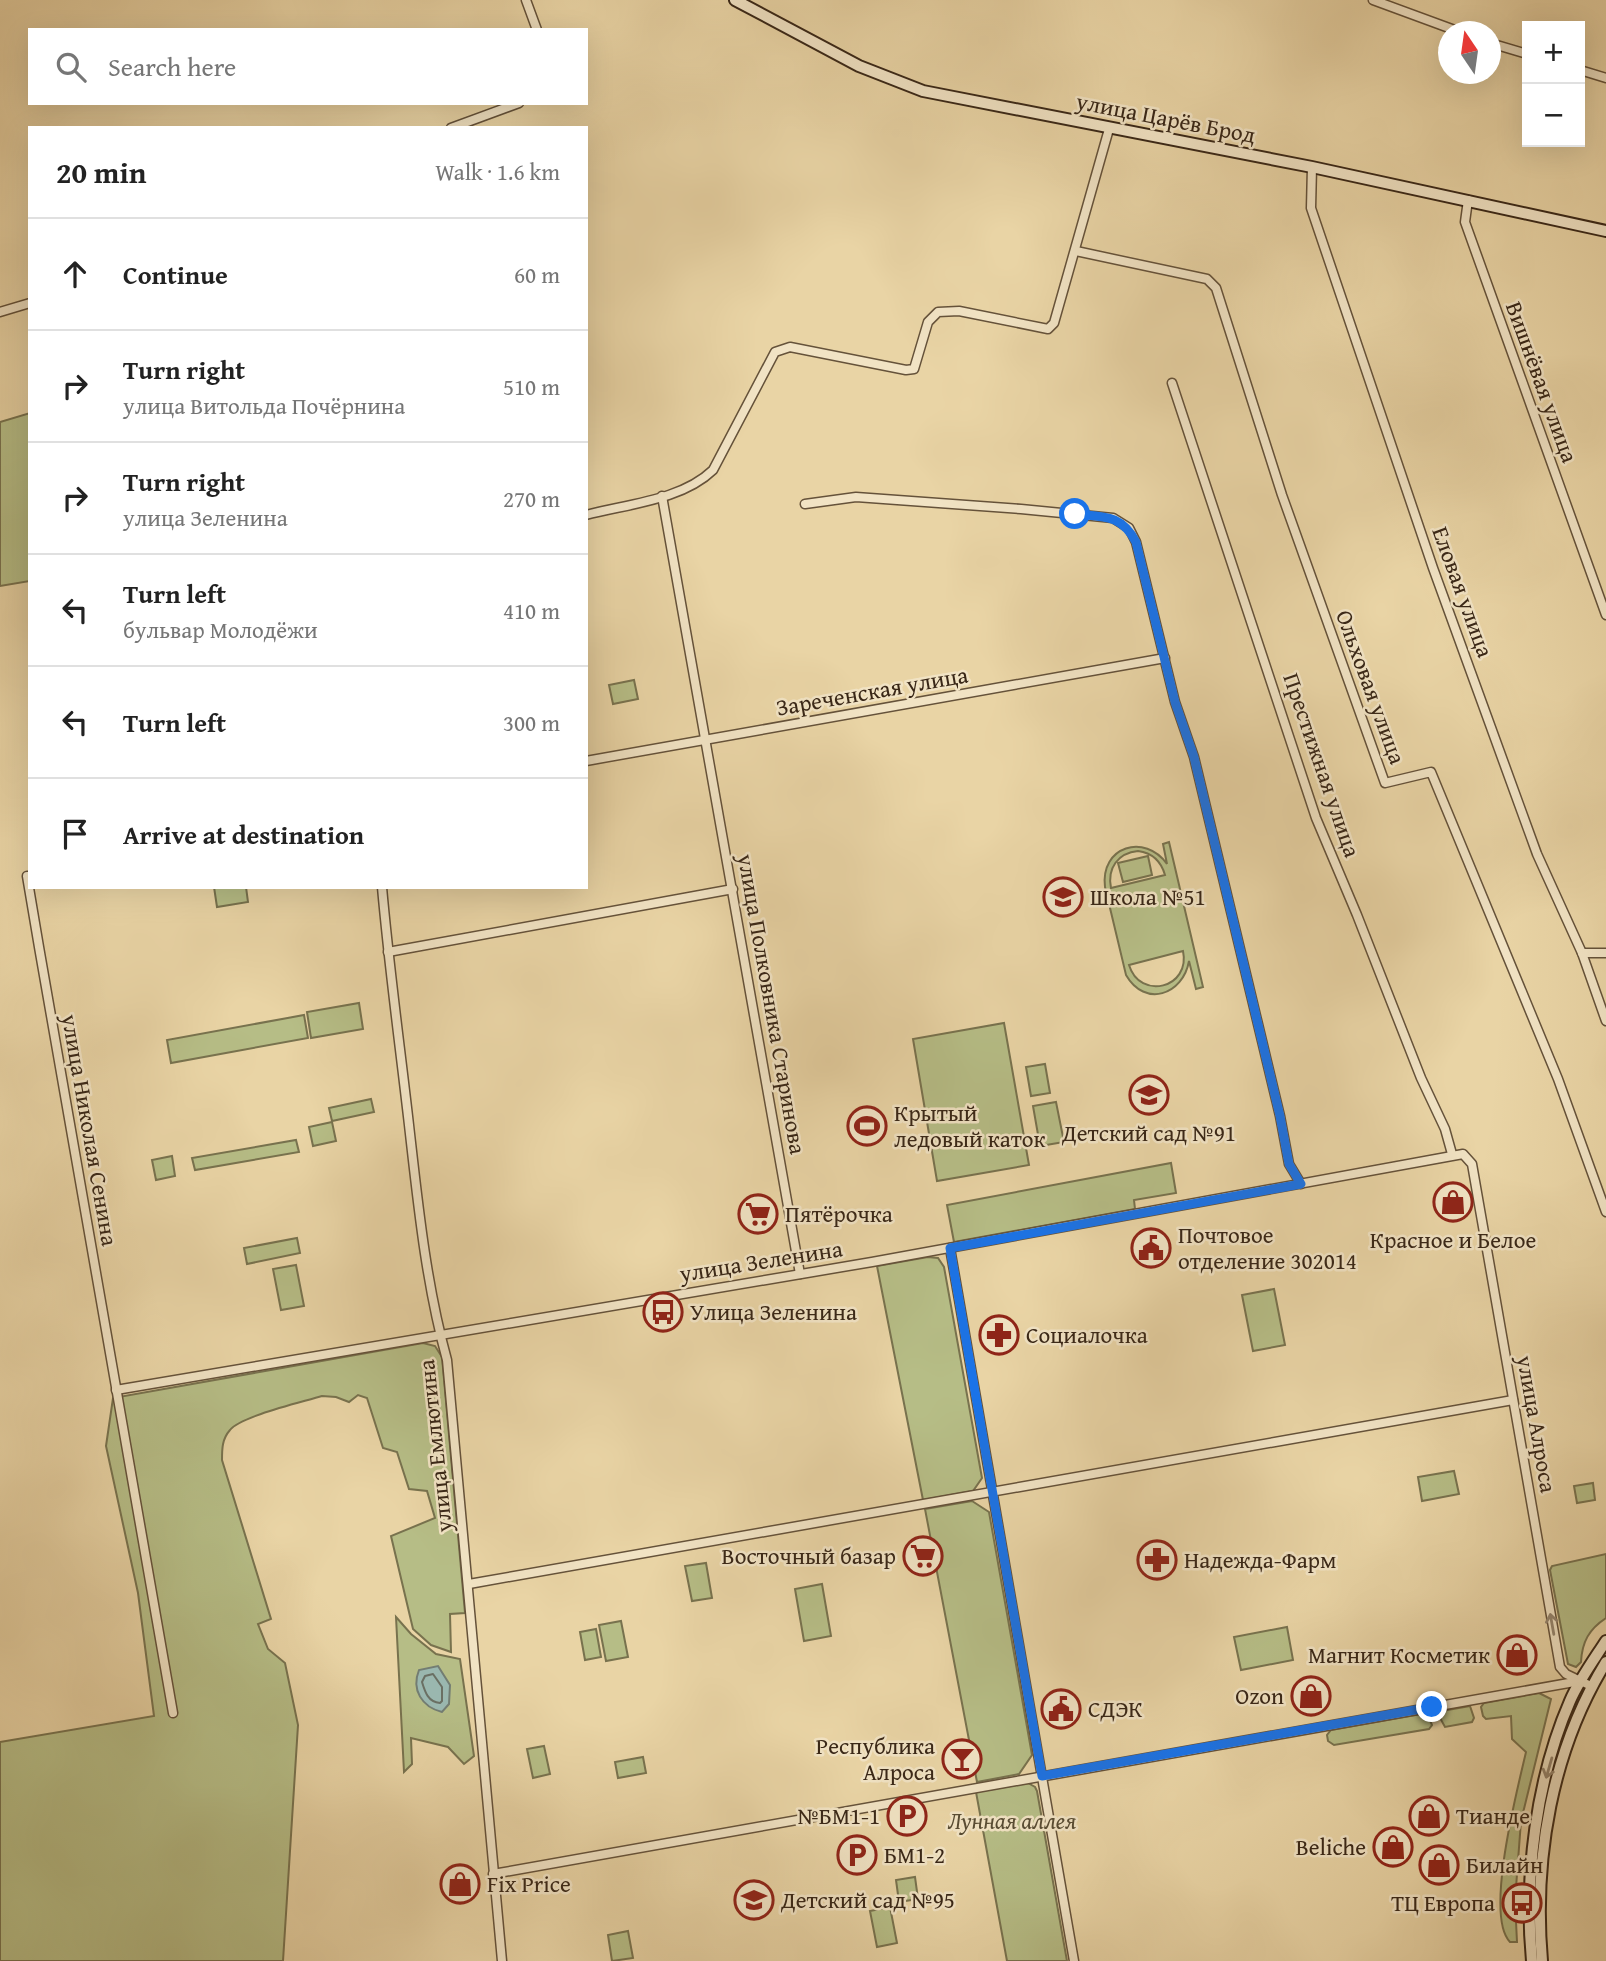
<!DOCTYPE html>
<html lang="en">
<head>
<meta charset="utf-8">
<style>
  :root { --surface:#fff; --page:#f2f2f2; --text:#222; --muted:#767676; --line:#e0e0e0 }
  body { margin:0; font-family:"Gentium Book Plus",serif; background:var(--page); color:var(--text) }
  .controls { position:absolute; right:21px; top:21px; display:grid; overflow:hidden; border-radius:0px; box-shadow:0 7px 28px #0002 }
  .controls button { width:63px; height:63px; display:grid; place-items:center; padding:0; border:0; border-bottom:2px solid var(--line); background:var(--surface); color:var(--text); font:35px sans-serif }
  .compass { position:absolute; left:1438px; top:21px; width:63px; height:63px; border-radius:50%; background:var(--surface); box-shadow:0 7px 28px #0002; rotate:347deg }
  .stop { position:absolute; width:21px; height:21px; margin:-16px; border:5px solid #1a73e8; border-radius:50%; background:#fff }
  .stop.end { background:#1a73e8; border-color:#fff; box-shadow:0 2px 7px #0008 }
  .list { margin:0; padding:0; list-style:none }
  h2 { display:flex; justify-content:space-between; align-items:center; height:91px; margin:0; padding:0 28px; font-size:30px }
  h2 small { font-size:23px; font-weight:400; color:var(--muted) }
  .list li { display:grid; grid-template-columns:46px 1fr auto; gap:21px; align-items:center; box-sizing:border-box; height:112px; padding:0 28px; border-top:2px solid var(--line) }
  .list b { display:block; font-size:26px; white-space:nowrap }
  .list p { margin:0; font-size:23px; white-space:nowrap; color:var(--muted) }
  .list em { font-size:23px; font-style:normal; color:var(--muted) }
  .icon { flex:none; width:38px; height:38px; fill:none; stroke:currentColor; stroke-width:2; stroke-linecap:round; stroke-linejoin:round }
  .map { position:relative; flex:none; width:1606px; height:1961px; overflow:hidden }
  .search { position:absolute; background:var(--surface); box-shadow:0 7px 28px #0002; left:28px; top:28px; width:560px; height:77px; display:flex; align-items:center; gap:18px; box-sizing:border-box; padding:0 24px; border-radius:0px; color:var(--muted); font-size:26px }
  .panel { position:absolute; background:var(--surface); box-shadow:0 7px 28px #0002; left:28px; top:126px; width:560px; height:763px; border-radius:0px }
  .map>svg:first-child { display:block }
  .green { fill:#b6bd86; stroke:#78724e; stroke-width:2; fill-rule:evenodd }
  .water { fill:#9ab7af; stroke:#737d72; stroke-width:2 }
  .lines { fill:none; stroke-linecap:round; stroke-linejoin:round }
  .shore { stroke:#6a6f63; stroke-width:2 }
  .street-casing { stroke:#65523a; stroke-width:11 }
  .secondary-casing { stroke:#392717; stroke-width:14 }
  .street { stroke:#f1e3c4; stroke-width:8 }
  .secondary { stroke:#f1e3c4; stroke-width:10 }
  .oneway { stroke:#95856e }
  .route { stroke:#1a73e8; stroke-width:9 }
  .labels { text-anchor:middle; stroke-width:5; stroke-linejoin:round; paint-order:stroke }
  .street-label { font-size:23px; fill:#392717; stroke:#f1e3c4 }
  .poi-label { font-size:23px; fill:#392717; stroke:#f1e3c4; text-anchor:start }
  .park-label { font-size:23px; font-style:italic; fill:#584c33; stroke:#f1e3c4 }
</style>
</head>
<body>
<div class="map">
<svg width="1606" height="1961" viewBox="0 0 1606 1961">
  <rect width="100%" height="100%" fill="#e9d4a5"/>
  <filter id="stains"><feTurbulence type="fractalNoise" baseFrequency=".00286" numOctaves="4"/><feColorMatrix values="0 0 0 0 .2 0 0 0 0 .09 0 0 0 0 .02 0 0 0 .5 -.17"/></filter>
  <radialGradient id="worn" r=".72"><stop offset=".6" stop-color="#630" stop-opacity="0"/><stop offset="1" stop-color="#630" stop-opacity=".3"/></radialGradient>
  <g class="green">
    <polygon points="30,413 30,581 0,586 0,422"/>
    <polygon points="634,680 638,699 613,704 609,685"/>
    <path d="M 1169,842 L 1203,987 L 1196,989 L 1189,961 C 1183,995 1145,1008 1126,975 L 1105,887 C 1100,846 1145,833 1167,864 L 1163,844 ZM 1138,851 C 1153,853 1161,861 1165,875 L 1111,888 C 1107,868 1118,853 1138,851 ZM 1183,951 C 1191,988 1140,1001 1129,965 Z"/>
    <polygon points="1148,856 1152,875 1123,882 1118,863"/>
    <polygon points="214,887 246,887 248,902 217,907"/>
    <polygon points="359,1003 363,1029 311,1038 307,1012"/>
    <polygon points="304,1015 308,1038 171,1063 167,1040"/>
    <polygon points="1004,1023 1029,1165 937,1181 913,1039"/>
    <polygon points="1045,1064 1050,1093 1031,1096 1026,1067"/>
    <polygon points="371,1099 374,1112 332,1121 329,1108"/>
    <polygon points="1056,1102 1064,1142 1040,1146 1033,1106"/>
    <polygon points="332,1122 336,1141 313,1146 309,1127"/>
    <polygon points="296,1140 299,1152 195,1170 192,1158"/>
    <polygon points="172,1156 175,1176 156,1180 152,1160"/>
    <polygon points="1171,1163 1176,1193 1134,1200 1135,1209 954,1242 947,1205"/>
    <polygon points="297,1238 300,1253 247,1264 244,1248"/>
    <polygon points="928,1257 938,1258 944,1267 982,1478 973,1491 923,1500 877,1266"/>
    <polygon points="296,1265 304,1306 281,1310 273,1269"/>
    <polygon points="1274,1289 1285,1345 1253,1351 1242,1295"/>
    <path d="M 423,1343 L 435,1346 L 442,1357 L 465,1613 L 450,1614 L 451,1652 L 431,1645 L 413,1629 L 391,1536 L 435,1518 L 427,1491 L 409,1489 L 397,1452 L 383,1448 L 367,1398 L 358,1395 L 349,1402 L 336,1397 L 322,1396 C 303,1402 241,1416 230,1430 C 222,1439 222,1449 222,1460 L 271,1619 L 258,1624 L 268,1649 L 285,1663 L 298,1725 L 283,1961 L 0,1961 L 0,1742 L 154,1716 L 138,1593 L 106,1446 L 113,1398 Z"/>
    <polygon points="1454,1471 1459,1494 1422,1501 1418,1477"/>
    <polygon points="1593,1483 1595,1500 1577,1503 1574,1486"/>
    <polygon points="972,1501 989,1512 1032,1755 1019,1774 977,1782 925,1509"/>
    <path d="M 1606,1554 L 1606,1618 C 1589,1629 1582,1642 1581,1662 L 1576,1667 L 1568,1664 L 1550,1570 L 1552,1566 Z"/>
    <polygon points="706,1563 712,1598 692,1601 685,1566"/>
    <polygon points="822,1584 831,1636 804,1641 795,1589"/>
    <polygon points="396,1617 411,1634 436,1654 460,1659 474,1756 464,1764 448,1747 411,1738 412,1764 404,1772"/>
    <polygon points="621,1621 628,1657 606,1661 599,1625"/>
    <polygon points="1287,1627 1293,1660 1241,1670 1234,1637"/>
    <polygon points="596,1629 601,1657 585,1660 580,1632"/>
    <path d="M 1539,1693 L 1551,1699 L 1521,1821 L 1515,1901 L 1517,1942 L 1510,1942 C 1484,1916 1518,1787 1526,1752 L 1512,1739 L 1511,1716 L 1486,1719 L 1483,1716 L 1481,1707 L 1484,1703 Z"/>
    <polygon points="1470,1706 1474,1718 1472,1722 1445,1727 1439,1716 1442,1711"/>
    <polygon points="1427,1713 1432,1725 1429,1729 1334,1745 1328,1741 1327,1735 1331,1730"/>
    <polygon points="544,1746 550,1774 533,1778 527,1749"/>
    <polygon points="643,1757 646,1773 618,1778 615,1762"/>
    <polygon points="1028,1783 1035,1787 1037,1791 1067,1961 1007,1961 976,1792"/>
    <polygon points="915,1877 918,1899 899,1902 896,1880"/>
    <polygon points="890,1907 897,1943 877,1947 870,1911"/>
    <polygon points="628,1931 633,1958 612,1961 608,1935"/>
  </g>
  <path class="water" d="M 438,1666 L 450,1685 L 449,1704 L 442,1712 C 422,1707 411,1690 419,1670 Z"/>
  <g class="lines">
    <path class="shore" d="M 433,1674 L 442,1687 L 442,1701 L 440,1703 C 428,1702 425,1692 422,1682 L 425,1676 Z"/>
    <g class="street-casing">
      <g id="street">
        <polyline points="526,0 537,30"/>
        <polyline points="1373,0 1460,32"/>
        <polyline points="1490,43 1527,54"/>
        <polyline points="1580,70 1606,78"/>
        <polyline points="451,128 519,103"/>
        <polyline points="1312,167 1311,208 1433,568 1537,854 1582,953 1606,1021"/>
        <polyline points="1468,200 1465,222 1606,615"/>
        <polyline points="1076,251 1207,279 1216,288 1282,495 1385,783 1431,772 1558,1079 1606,1212"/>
        <polyline points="0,312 30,303"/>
        <polyline points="1172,383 1316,818 1357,915 1421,1078 1445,1129 1452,1154"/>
        <polyline points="662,496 800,1274"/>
        <polyline points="805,504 856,497 1021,509 1113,518 1129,528 1136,542 1175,702 1194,757 1280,1116 1289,1164 1301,1184"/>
        <path d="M 586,515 C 628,504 682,500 713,470 L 775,352 L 790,347 L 906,370 L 914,369 L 928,322 L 938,312 L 959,311 L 1048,329 L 1054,323 L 1109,129"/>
        <polyline points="586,761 1165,658"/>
        <polyline points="30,876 27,876 39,947 173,1713"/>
        <path d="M 382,887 C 389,967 400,1046 409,1125 C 418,1204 426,1284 447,1360 L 502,1961"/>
        <polyline points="388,952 733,889"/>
        <polyline points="1582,953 1606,953"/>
        <polyline points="950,1248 1074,1961"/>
        <polyline points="116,1390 872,1262 1463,1154 1472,1164 1560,1667 1566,1674 1591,1686"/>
        <polyline points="469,1584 1513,1400"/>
        <polyline points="493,1874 1580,1681"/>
      </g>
    </g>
    <g class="secondary-casing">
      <g id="secondary">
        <polyline points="735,0 859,66 923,91 1312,167 1606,231"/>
        <path d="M 1532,1961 C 1524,1877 1536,1779 1570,1701 C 1579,1680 1593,1661 1606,1641"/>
        <path d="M 1542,1961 C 1533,1858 1552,1750 1606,1662"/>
      </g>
    </g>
    <use href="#street" class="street"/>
    <use href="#secondary" class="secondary"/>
  </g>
  <defs><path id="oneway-shaft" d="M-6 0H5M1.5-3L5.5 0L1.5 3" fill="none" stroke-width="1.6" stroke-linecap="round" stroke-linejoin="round" transform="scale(1.75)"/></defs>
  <g class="oneway">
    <use href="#oneway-shaft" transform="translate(1552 1624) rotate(-100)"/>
    <use href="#oneway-shaft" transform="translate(1549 1768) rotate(106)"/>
  </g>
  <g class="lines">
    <path class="route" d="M 1075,514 C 1104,517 1121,514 1136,542 L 1175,702 L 1194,757 L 1280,1116 L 1289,1164 L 1301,1184 L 950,1248 L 1042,1776 L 1432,1707"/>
  </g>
  <defs>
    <g id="school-ring" transform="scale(2.0125)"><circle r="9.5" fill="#f1e3c4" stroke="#8f2418" stroke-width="1.5"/><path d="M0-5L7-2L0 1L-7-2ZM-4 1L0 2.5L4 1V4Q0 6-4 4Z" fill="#8f2418"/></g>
    <g id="stadium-ring" transform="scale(2.0125)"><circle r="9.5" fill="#f1e3c4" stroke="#8f2418" stroke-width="1.5"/><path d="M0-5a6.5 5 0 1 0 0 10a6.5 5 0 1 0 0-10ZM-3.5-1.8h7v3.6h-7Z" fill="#8f2418"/></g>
    <g id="shop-ring" transform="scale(2.0125)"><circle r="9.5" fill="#f1e3c4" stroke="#8f2418" stroke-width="1.5"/><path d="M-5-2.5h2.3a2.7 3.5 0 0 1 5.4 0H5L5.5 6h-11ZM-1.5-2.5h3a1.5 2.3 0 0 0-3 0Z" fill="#8f2418"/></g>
    <g id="supermarket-ring" transform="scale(2.0125)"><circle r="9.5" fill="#f1e3c4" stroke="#8f2418" stroke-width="1.5"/><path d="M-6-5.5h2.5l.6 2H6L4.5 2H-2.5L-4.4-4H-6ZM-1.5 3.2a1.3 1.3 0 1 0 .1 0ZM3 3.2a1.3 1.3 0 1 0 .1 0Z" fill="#8f2418"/></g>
    <g id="civic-ring" transform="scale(2.0125)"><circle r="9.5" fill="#f1e3c4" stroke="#8f2418" stroke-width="1.5"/><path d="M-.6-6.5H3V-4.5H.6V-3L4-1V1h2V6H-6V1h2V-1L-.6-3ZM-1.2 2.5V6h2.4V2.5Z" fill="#8f2418"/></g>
    <g id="bus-ring" transform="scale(2.0125)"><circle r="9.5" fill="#f1e3c4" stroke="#8f2418" stroke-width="1.5"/><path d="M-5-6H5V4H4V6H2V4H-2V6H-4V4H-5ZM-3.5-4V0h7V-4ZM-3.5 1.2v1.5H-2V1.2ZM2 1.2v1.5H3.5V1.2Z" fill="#8f2418"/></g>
    <g id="pharmacy-ring" transform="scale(2.0125)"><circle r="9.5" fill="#f1e3c4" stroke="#8f2418" stroke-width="1.5"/><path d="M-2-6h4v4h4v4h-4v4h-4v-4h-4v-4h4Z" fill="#8f2418"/></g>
    <g id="bar-ring" transform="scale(2.0125)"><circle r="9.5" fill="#f1e3c4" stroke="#8f2418" stroke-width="1.5"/><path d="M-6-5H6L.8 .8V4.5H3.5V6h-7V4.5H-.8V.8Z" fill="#8f2418"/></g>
    <g id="parking-ring" transform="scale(2.0125)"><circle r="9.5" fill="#f1e3c4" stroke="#8f2418" stroke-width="1.5"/><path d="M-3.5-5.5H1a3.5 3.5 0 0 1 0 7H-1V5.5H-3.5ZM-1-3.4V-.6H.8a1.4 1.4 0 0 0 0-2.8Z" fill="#8f2418"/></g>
  </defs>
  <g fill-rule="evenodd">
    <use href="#school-ring" x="1063" y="897"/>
    <use href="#school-ring" x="1149" y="1095"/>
    <use href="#stadium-ring" x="867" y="1126"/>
    <use href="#shop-ring" x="1453" y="1202"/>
    <use href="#supermarket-ring" x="758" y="1214"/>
    <use href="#civic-ring" x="1151" y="1248"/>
    <use href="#bus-ring" x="663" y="1312"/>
    <use href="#pharmacy-ring" x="999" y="1335"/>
    <use href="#supermarket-ring" x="923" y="1556"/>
    <use href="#pharmacy-ring" x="1157" y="1560"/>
    <use href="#shop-ring" x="1517" y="1655"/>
    <use href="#shop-ring" x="1311" y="1696"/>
    <use href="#civic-ring" x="1061" y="1709"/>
    <use href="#bar-ring" x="962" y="1759"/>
    <use href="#parking-ring" x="907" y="1816"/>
    <use href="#shop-ring" x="1429" y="1816"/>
    <use href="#shop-ring" x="1393" y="1847"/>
    <use href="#parking-ring" x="857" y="1855"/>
    <use href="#shop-ring" x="1439" y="1865"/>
    <use href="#shop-ring" x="460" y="1884"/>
    <use href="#school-ring" x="754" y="1900"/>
    <use href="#bus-ring" x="1522" y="1903"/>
  </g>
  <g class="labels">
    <g class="street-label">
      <text transform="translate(1166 118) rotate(11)" y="8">улица Царёв Брод</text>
      <text transform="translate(1542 382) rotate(70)" y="8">Вишнёвая улица</text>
      <text transform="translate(1463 592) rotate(70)" y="8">Еловая улица</text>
      <text transform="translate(1371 687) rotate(70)" y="8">Ольховая улица</text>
      <text transform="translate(872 691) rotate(-10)" y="8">Зареченская улица</text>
      <text transform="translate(1322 765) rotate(71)" y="8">Престижная улица</text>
      <text transform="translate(772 1004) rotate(80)" y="8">улица Полковника Старинова</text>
      <text transform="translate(90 1130) rotate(80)" y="8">улица Николая Сенина</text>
      <text transform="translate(761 1261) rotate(-9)" y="8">улица Зеленина</text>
      <text transform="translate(1537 1424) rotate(80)" y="8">улица Алроса</text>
      <text transform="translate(435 1446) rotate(-96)" y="8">улица Емлютина</text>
    </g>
    <g class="poi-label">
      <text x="1090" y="905">Школа №51</text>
      <text x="894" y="1121">Крытый<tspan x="894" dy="26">ледовый каток</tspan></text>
      <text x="1149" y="1141" text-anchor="middle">Детский сад №91</text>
      <text x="785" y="1222">Пятёрочка</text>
      <text x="1178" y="1243">Почтовое<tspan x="1178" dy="26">отделение 302014</tspan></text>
      <text x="1453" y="1248" text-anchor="middle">Красное и Белое</text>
      <text x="690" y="1320">Улица Зеленина</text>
      <text x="1026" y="1343">Социалочка</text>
      <text x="896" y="1564" text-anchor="end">Восточный базар</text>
      <text x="1184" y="1568">Надежда-Фарм</text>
      <text x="1490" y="1663" text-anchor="end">Магнит Косметик</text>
      <text x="1284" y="1704" text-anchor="end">Ozon</text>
      <text x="1088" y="1717">СДЭК</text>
      <text x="935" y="1754" text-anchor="end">Республика<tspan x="935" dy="26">Алроса</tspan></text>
      <text x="880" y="1824" text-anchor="end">№БМ1-1</text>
      <text x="1456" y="1824">Тианде</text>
      <text x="1366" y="1855" text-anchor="end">Beliche</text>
      <text x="884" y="1863">БМ1-2</text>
      <text x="1466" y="1873">Билайн</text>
      <text x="487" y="1892">Fix Price</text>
      <text x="781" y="1908">Детский сад №95</text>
      <text x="1495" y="1911" text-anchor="end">ТЦ Европа</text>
    </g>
    <g class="park-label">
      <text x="1012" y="1829">Лунная аллея</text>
    </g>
  </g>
  <rect width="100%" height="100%" filter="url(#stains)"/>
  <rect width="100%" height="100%" fill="url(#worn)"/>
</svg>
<div class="controls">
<button>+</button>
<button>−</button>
</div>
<svg class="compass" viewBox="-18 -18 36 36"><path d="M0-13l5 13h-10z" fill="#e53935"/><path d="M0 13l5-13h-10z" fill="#767676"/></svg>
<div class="stop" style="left:1075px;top:514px"></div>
<div class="stop end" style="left:1432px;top:1707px"></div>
<div class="search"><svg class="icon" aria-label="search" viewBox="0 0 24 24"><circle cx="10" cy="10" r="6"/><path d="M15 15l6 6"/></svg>Search here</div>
<section class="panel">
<h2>20 min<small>Walk · 1.6 km</small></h2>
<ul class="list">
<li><svg class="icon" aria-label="ahead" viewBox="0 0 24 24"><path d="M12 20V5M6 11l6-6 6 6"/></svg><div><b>Continue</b></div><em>60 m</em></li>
<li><svg class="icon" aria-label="right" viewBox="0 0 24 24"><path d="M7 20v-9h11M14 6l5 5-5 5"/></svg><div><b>Turn right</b><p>улица Витольда Почёрнина</p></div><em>510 m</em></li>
<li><svg class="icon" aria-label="right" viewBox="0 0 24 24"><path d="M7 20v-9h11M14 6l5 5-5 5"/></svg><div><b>Turn right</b><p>улица Зеленина</p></div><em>270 m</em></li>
<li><svg class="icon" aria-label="left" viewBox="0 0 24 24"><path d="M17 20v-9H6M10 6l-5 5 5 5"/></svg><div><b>Turn left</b><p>бульвар Молодёжи</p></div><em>410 m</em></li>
<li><svg class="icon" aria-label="left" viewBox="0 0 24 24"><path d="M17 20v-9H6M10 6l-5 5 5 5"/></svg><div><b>Turn left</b></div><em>300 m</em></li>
<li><svg class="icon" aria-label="arrive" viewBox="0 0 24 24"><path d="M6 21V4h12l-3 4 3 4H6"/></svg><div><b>Arrive at destination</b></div></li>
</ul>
</section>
</div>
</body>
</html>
